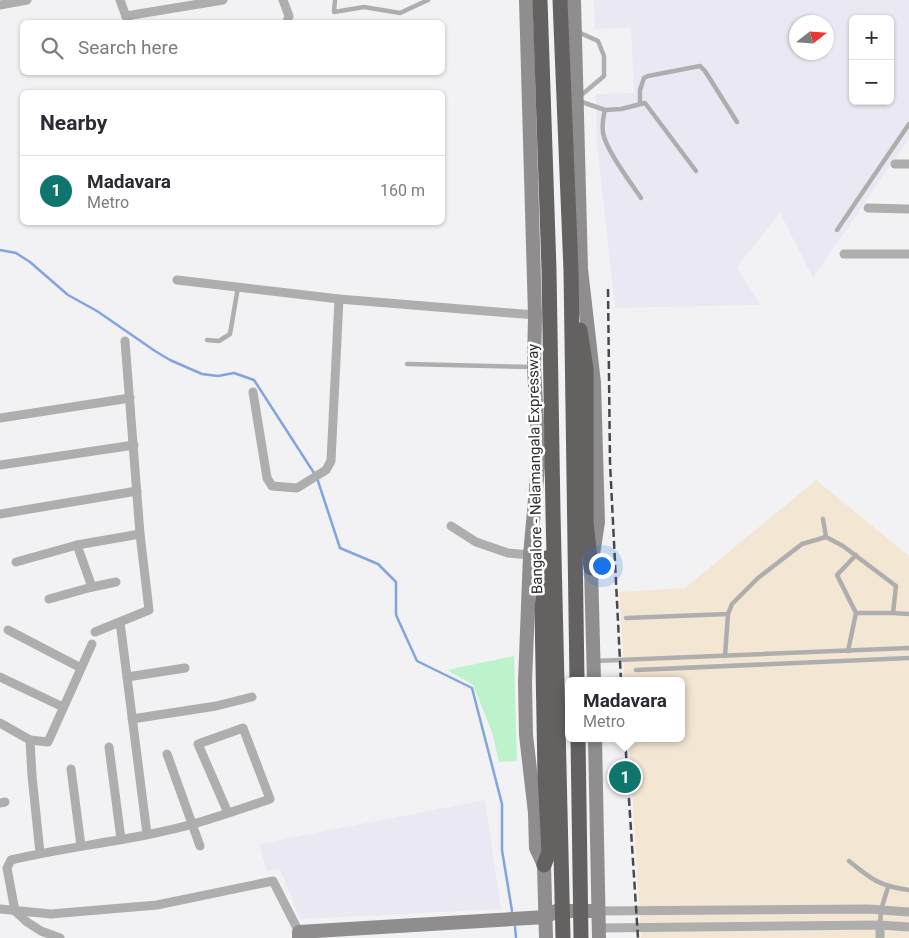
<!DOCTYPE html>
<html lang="en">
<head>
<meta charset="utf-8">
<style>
  :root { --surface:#fff; --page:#f2f2f3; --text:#2b2b33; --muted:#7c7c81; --line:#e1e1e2; --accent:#0f766e }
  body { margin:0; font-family:Roboto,sans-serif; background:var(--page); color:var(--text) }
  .controls { position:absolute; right:15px; top:15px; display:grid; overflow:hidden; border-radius:8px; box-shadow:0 1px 4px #0004 }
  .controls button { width:45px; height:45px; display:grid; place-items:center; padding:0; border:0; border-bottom:1px solid var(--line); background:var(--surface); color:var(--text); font:25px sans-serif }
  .compass { position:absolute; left:789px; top:15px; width:45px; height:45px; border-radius:50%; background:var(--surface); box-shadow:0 1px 4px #0004; rotate:73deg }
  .you { position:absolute; left:601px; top:565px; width:18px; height:18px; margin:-12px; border:4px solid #fff; border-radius:50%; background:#1a73e8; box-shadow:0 0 0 8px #1a73e833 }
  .badge { display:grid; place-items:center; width:32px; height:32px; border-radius:50%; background:var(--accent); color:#fff; font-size:16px; font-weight:700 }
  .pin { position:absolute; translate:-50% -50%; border:2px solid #fff; box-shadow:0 1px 5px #0006 }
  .popup { position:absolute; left:565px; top:677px; width:120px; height:65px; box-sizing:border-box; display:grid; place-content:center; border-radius:8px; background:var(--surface); filter:drop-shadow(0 1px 4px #0005); font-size:16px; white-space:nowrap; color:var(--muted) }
  .popup b { font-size:19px; color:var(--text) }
  .popup::after { content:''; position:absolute; left:50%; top:100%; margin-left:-10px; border:10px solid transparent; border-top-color:var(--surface) }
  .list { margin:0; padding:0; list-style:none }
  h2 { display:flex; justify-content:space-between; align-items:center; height:65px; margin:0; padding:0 20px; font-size:21px }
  h2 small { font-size:16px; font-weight:400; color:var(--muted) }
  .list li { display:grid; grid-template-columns:32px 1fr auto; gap:15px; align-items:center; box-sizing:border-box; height:70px; padding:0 20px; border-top:1px solid var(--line) }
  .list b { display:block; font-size:19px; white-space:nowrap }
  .list p { margin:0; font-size:16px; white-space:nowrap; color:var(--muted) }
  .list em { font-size:16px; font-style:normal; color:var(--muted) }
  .icon { flex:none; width:28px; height:28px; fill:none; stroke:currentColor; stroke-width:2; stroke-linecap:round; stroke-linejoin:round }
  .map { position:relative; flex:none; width:909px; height:938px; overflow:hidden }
  .search { position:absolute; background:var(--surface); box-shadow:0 1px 4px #0004; left:20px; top:20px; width:425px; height:55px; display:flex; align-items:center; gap:12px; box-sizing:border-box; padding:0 18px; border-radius:8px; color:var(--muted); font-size:19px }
  .panel { position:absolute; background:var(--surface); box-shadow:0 1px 4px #0004; left:20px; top:90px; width:425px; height:135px; border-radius:8px }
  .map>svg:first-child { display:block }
  .commercial { fill:#f3e7d3 }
  .built { fill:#eae9f3; fill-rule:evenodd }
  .green { fill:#bdf3ca }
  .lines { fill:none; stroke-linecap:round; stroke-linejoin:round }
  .stream { stroke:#81a5dc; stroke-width:2.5 }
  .lane { stroke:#afaeae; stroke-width:4.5 }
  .street { stroke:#afaeae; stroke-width:9 }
  .secondary { stroke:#8f8d8d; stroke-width:14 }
  .highway { stroke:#646161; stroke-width:15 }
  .rail { stroke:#49494a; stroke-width:2.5; stroke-dasharray:8 4; stroke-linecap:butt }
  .labels { text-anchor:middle; stroke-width:5; stroke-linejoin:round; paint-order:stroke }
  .street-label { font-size:15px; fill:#303031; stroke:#fff }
</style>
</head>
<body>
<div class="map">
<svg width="909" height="938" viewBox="0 0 909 938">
  <rect width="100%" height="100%" fill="#f2f2f4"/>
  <polygon class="commercial" points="816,480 909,556 909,938 641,938 629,738 681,738 681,681 625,681 619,592 685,588"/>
  <g class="built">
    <path d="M 594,0 L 909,0 L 909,139 L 813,278 L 780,213 L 737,267 L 760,305 L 615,308 L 597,143 L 596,94 L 634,93 L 631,28 L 595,29 ZM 853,19 L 890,19 L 890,101 L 853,101 ZM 796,22 L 826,22 L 826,52 L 796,52 Z"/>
    <polygon points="485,800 501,909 300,919 280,869 267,871 259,844"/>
  </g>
  <polygon class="green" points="514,656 517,761 499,762 492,732 473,685 447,670"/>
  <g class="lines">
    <g class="stream">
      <polyline points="0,250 16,253 30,262 68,295 97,311 155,351 170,360 202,374 218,376 234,373 254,380 314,473"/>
      <polyline points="317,478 340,548 378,564 396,582 396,615 417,661 472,688 502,804 502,850 512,911"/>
      <polyline points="515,927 516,938"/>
    </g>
    <g class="lane">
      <polyline points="335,0 334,12 364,7 400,13 428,0"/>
      <polyline points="578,32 598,41 604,56 604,76 579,97"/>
      <polyline points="579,101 605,110 621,109 645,103 696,171"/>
      <polyline points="640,103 640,90 644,78 648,76 700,66 705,71 737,122"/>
      <path d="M 605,110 C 603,118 602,126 603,133 C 606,150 631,183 641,198"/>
      <polyline points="837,230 909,124"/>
      <polyline points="207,340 219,341 230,334 238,287"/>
      <polyline points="407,364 533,367"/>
      <polyline points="823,519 826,537"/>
      <polyline points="856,613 893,613"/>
      <polyline points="626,618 728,614"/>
      <polyline points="848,651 856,613 837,575 856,555"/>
      <polyline points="725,656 728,614 732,604 758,578 802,544 826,537 843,546 896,586 893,613 909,614"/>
      <polyline points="595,661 909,648"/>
      <polyline points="636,670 909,658"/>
      <path d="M 849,861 C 872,880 880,886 909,890"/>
      <polyline points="880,925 881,910 888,887"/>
    </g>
    <g class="street">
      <polyline points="120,0 128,22"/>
      <polyline points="283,0 289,16 287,22"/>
      <polyline points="0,5 27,0"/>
      <polyline points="126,16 223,0"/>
      <polyline points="895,164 909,164"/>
      <polyline points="868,208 909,209"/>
      <polyline points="844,254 909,254"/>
      <polyline points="177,280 339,299 535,315"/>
      <polyline points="253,392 267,478 272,486 297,488 326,470 331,461 339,299"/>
      <polyline points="0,418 130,398"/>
      <polyline points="0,465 134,445"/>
      <polyline points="0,514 137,491"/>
      <polyline points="451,526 476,542 508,553 530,555"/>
      <polyline points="77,545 92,587 116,582"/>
      <polyline points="16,562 77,545 140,534"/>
      <polyline points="49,599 92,587"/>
      <polyline points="120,622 147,834"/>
      <polyline points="8,630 81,668"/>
      <polyline points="95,632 149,610 140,534 125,341"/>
      <polyline points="0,677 63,707"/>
      <polyline points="127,677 185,668"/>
      <polyline points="132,719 216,706 252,697"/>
      <polyline points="0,723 30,740 48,742 92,644"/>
      <polyline points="30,740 32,776 40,853"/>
      <polyline points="109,747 121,839"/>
      <polyline points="167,754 200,846"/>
      <polyline points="71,769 81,846"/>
      <polyline points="0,803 5,802"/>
      <polyline points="0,909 51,914 157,905 273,881 299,932"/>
      <polyline points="598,911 868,909 909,912"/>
      <polyline points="598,928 880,925 909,927"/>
      <path d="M 60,938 L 41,931 L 27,922 L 15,911 L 7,868 L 11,860 C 74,845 139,840 200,822 C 224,815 247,807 270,799 L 243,728 L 198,744 L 228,813"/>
      <polyline points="880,938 880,925"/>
    </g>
    <g class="secondary">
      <polyline points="526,0 535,315 534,368 539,456 530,555 525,682 526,735 535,813 536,848 544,865 546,938"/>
      <polyline points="574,0 581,269 594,383 598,522 591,568 594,681"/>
      <polyline points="595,738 599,938"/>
      <polyline points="299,938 299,932 546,917 556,911 598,911"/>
    </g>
    <g class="highway">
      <polyline points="540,0 549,270 553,513 563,938"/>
      <polyline points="560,0 571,271 577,681"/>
      <polyline points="580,330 586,369 586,522 591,568"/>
      <polyline points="578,738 581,938"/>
      <polyline points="544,865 549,852 545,774 542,610 546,558"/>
    </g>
    <g class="rail">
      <polyline points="608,289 610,463 621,681"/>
      <polyline points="625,738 638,938"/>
    </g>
  </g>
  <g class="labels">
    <g class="street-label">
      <text transform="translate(535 469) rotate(-91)" y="5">Bangalore - Nelamangala Expressway</text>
    </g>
  </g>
</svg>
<div class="controls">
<button>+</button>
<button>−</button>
</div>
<svg class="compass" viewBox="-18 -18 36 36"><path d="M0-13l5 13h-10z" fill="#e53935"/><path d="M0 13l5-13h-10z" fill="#7c7c81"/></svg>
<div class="you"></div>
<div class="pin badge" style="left:625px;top:777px">1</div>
<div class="popup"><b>Madavara</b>Metro</div>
<div class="search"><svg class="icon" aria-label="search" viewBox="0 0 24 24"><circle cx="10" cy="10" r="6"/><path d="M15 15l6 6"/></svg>Search here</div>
<section class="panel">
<h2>Nearby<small></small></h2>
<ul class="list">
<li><span class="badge">1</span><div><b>Madavara</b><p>Metro</p></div><em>160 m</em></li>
</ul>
</section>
</div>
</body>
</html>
